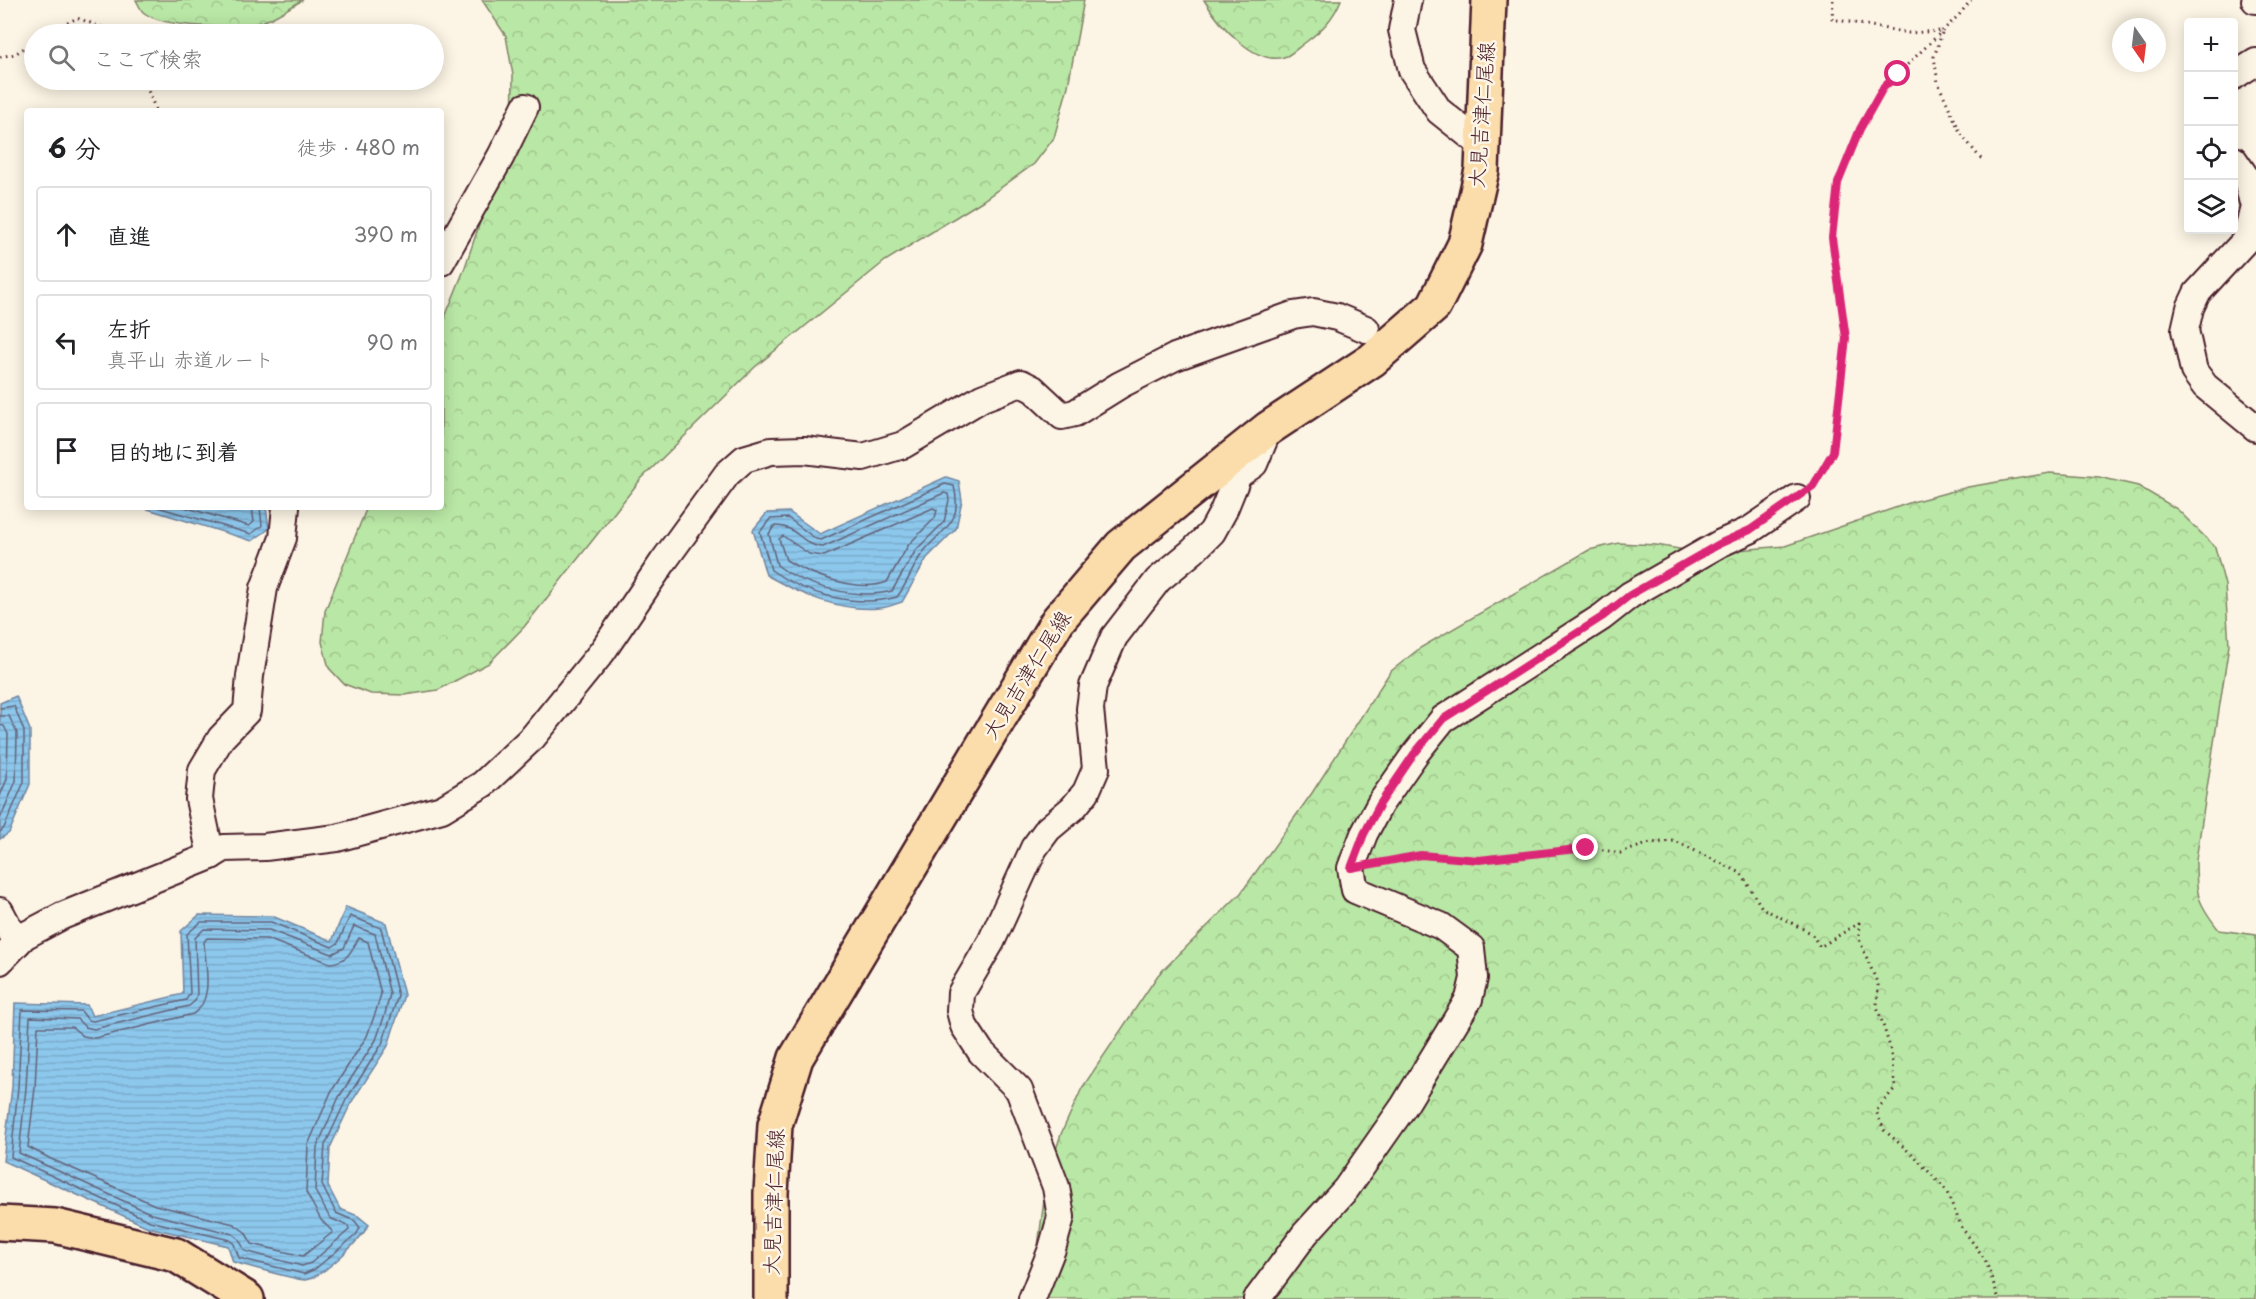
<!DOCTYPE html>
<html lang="ja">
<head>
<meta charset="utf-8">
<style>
  :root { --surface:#fff; --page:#f6f6f6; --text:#202124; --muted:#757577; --line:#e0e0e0 }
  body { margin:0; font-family:"Playpen Sans","Klee One",sans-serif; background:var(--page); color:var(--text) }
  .controls { position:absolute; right:18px; top:18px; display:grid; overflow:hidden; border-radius:6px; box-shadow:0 3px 15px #0003 }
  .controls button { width:54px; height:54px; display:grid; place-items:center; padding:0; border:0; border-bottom:2px solid var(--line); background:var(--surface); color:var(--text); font:30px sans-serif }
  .compass { position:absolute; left:2112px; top:18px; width:54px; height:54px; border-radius:50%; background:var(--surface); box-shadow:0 3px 15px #0003; rotate:166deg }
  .stop { position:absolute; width:18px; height:18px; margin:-14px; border:4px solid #db2777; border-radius:50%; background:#fff }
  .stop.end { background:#db2777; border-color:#fff; box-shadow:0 2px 6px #0008 }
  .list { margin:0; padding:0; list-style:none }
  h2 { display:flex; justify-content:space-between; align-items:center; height:78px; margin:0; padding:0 24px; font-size:26px }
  h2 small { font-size:20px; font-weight:400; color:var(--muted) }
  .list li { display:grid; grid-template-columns:39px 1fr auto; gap:18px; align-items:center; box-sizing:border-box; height:96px; margin:0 12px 12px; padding:0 12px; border:2px solid var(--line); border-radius:6px }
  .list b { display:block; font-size:22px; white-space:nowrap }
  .list p { margin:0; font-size:20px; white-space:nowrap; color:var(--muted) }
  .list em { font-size:20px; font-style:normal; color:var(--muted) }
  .icon { flex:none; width:33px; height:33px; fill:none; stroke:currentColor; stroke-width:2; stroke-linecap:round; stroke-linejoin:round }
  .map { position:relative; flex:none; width:2256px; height:1299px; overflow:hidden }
  .search { position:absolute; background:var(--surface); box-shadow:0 3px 15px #0003; left:24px; top:24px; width:420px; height:66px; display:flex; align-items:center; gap:15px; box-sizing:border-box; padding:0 21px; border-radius:33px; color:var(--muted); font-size:22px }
  .panel { position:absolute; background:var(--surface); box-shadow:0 3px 15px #0003; left:24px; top:108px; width:420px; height:402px; border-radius:6px }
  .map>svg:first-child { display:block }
  .forest { fill:url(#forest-crowns); stroke:#828368; stroke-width:1.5 }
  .water { fill:url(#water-rules); stroke:#72849f; stroke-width:1.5 }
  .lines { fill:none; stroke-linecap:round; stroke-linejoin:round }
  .shore { stroke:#646278; stroke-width:1.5 }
  .minor-casing { stroke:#4a1f2b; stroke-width:30 }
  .major-casing { stroke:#4a1f2b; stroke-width:38 }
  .path { stroke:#4a1f2b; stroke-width:3; stroke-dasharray:1.5 4.5; stroke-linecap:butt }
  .minor { stroke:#fcf5e5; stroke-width:26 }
  .major { stroke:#fbddab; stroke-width:33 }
  .route { stroke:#db2777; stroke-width:8 }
  .labels { text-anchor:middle; stroke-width:5; stroke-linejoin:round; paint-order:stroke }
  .street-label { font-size:21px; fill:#4a1f2b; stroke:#fcf5e5 }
</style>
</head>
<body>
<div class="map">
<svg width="2256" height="1299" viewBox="0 0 2256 1299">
  <defs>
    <pattern id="forest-crowns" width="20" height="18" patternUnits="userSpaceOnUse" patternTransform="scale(1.5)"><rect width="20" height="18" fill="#b9e7a5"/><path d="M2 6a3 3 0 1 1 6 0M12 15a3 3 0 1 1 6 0" fill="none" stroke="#a1c68e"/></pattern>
    <pattern id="water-rules" width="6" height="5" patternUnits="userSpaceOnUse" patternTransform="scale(1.5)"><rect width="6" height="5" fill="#8cc7ec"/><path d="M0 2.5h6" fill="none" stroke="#7aaacb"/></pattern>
  </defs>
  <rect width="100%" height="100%" fill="#fcf5e5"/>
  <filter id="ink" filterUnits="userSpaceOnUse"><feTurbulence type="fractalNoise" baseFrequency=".0167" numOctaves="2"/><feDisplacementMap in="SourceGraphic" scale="12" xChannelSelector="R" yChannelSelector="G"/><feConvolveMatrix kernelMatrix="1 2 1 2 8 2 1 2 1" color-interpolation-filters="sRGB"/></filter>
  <g filter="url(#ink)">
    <g class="forest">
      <path d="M 136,0 L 303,0 C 290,7 275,18 262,22 C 237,29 163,29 143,12 C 140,9 138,3 136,0 Z"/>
      <polygon points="482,0 1084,0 1068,86 1054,138 1034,164 982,201 885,261 755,367 641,479 524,627 489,663 438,690 405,695 371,694 344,684 329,668 322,642 325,611 367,507 441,507 441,327 464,270 512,127 513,75 506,36"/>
      <path d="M 1204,0 L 1341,0 C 1333,19 1323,29 1306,42 C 1300,46 1293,53 1287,56 C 1256,69 1218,23 1204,0 Z"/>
      <path d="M 2050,473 L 2099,477 L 2138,486 L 2177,509 L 2215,547 L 2225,585 L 2229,645 L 2196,860 C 2196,895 2197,902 2219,930 L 2256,935 L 2256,1299 L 1031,1299 L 1047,1178 L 1061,1134 L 1082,1088 L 1158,975 L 1241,893 L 1312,793 L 1390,672 L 1420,648 L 1589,550 L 1619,543 L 1656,545 L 1702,553 L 1785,546 L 1912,502 L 1968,487 Z"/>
    </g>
    <g class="water">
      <path d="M 946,477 L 959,481 L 962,500 L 956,529 L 927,558 L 902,602 C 895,604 887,608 879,608 C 840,612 800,594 766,575 L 753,530 L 767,513 L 789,512 L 820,534 Z"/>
      <polygon points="141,507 266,507 269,529 252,541"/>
      <polygon points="16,696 30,730 30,784 9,833 0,839 0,703"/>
      <path d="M 346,907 L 386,923 L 404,995 L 388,1046 L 351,1103 L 330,1148 L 328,1186 L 340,1209 L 358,1216 L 369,1225 C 359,1241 324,1276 306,1280 C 298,1281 245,1265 233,1262 L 228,1246 L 148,1227 L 3,1161 L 12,1087 L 15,1003 L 87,1005 L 92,1016 L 183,994 L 181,931 L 199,915 L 272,916 L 332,941 Z"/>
    </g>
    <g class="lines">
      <g class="shore">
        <path d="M 945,484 L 954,486 C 964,527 939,529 921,555 C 912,569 907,584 897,597 C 856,608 806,595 771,570 L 760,532 L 770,519 L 788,518 L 816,539 L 821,540 Z"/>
        <path d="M 944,493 L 948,494 L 949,500 L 944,522 L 916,550 L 892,591 C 858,600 805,587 777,565 L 769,534 L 774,526 C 797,524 802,547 823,547 Z"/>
        <polyline points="157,507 251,534 262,526 260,507"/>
        <polyline points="184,507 249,526 254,522 252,507"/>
        <path d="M 933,508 L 937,510 L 935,518 L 909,544 L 887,582 C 859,593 810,575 786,560 L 779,539 L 783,536 L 809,554 L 824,556 Z"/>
        <polyline points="0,708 14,706 24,731 24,782 4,828 0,832"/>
        <polyline points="0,716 9,716 17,733 16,781 0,819"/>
        <polyline points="0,725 4,726 8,734 7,779 0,796"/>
        <polygon points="350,916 381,928 398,996 382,1044 346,1100 325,1145 322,1185 336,1213 355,1221 360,1228 356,1235 315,1269 304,1274 239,1258 234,1244 230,1240 150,1221 11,1157 18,1087 22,1010 81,1011 88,1020 93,1021 186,1000 190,993 187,934 201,922 271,922 332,947 338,943"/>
        <polygon points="354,926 375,934 390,994 385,1014 376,1040 339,1097 317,1147 315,1191 330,1218 348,1226 349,1230 311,1263 302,1266 245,1251 239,1239 233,1234 152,1214 19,1153 26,1088 30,1017 77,1019 85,1027 94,1029 189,1006 195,1001 197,994 195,938 204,929 269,930 332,954 344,948"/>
        <path d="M 207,938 L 267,939 L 330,963 C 348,962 351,951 359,938 L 368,942 L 381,994 L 376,1011 L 367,1036 L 331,1092 L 308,1145 L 306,1192 L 321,1220 L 333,1232 L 303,1256 L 252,1244 L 245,1232 L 234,1224 L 155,1205 L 51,1159 L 28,1147 L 35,1088 L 38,1027 L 72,1027 L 83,1036 L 95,1038 L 193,1014 C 215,1000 205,964 204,942 Z"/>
      </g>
      <g class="minor-casing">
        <g id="minor">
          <polyline points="1408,0 1402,30 1412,70 1439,111 1483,146"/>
          <polyline points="2255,0 2256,0"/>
          <polyline points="2234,76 2256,62"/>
          <polyline points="2234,160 2247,179 2254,207 2245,241 2197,293 2190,308 2185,330 2194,371 2205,386 2256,428"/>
          <polyline points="441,262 501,156 525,107"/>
          <polyline points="211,856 199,799 202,770 221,738 247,711 250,676 264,588 283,538 286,507"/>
          <polyline points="0,911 17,943"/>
          <polyline points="0,961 24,936 62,916 211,856 224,848 265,847 337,838 442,809 483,784 533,737 602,652 663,562 727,474 744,459 771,451 804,450 863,457 903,445 982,398 1021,383 1033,389 1062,416 1075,413 1120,385 1175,357 1293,315 1313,312 1337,317 1366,329"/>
          <polyline points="1032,1299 1052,1249 1061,1217 1056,1187 1019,1090 981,1052 964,1026 960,1011 961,993 991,942 1034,848 1048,829 1073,808 1086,792 1096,769 1090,709 1093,686 1114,637 1158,580 1193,551 1212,532 1223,512 1238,475 1254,464 1269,428"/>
          <polyline points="1257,1299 1305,1234 1346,1189 1404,1106 1469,999 1474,978 1471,948 1441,926 1355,890 1351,868 1364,834 1380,804 1415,754 1443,719 1602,617 1630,595 1721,543 1750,530 1797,498"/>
        </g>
      </g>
      <g class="major-casing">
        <g id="major">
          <polyline points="0,1223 55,1226 176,1255 247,1299"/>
          <polyline points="771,1299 771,1193 775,1125 796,1058 1058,620 1121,546 1269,428 1372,360 1434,306 1465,244 1482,170 1489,0"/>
        </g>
      </g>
      <g class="path">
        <polyline points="1833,0 1832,19 1909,33 1941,31"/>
        <polyline points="1942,33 1934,57 1938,83 1961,134 1981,159"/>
        <polyline points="46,34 77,18 121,34"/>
        <polyline points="0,57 15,54 34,42"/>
        <polyline points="144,80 156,111"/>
        <polyline points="1812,486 1833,452 1846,338 1832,238 1838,183 1860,129 1883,88 1959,15 1971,0"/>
        <polyline points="1376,863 1421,855 1479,860 1586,847 1620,853 1650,843 1675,841 1741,873 1762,908 1811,933 1820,947 1859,923 1859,939 1878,985 1877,1006 1890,1047 1895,1088 1876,1111 1884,1130 1913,1155 1946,1190 1962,1228 1985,1259 1999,1299"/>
      </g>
      <use href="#minor" class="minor"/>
      <use href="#major" class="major"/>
    </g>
  </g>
  <g class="lines" filter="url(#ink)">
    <polyline class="route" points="1586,848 1479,860 1421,855 1351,868 1364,834 1380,804 1414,754 1443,719 1602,617 1630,595 1721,543 1750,530 1813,486 1833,452 1846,338 1832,238 1838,183 1860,129 1883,88 1898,74"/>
  </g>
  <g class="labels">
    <g class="street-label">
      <text transform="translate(1482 115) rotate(-86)" y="7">大見吉津仁尾線</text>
      <text transform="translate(1027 675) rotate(-58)" y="7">大見吉津仁尾線</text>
      <text transform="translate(774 1202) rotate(-88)" y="7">大見吉津仁尾線</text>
    </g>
  </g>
</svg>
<div class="controls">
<button>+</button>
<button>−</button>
<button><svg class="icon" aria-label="locate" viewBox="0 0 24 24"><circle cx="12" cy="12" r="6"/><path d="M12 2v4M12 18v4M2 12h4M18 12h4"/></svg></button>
<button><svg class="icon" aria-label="layers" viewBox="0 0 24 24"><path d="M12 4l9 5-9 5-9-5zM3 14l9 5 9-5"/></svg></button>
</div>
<svg class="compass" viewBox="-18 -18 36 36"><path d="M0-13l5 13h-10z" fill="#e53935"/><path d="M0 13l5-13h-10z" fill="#757577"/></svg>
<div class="stop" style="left:1898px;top:74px"></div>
<div class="stop end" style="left:1586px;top:848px"></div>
<div class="search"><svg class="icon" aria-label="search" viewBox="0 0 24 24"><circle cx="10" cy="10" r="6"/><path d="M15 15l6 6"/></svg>ここで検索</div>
<section class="panel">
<h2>6 分<small>徒歩 · 480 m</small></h2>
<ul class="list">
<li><svg class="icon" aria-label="ahead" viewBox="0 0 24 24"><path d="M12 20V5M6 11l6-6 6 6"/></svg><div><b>直進</b></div><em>390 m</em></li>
<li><svg class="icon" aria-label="left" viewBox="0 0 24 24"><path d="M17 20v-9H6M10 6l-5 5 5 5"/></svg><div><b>左折</b><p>真平山 赤道ルート</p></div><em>90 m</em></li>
<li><svg class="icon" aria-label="arrive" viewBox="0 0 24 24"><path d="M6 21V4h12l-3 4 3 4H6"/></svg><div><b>目的地に到着</b></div></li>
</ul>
</section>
</div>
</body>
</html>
